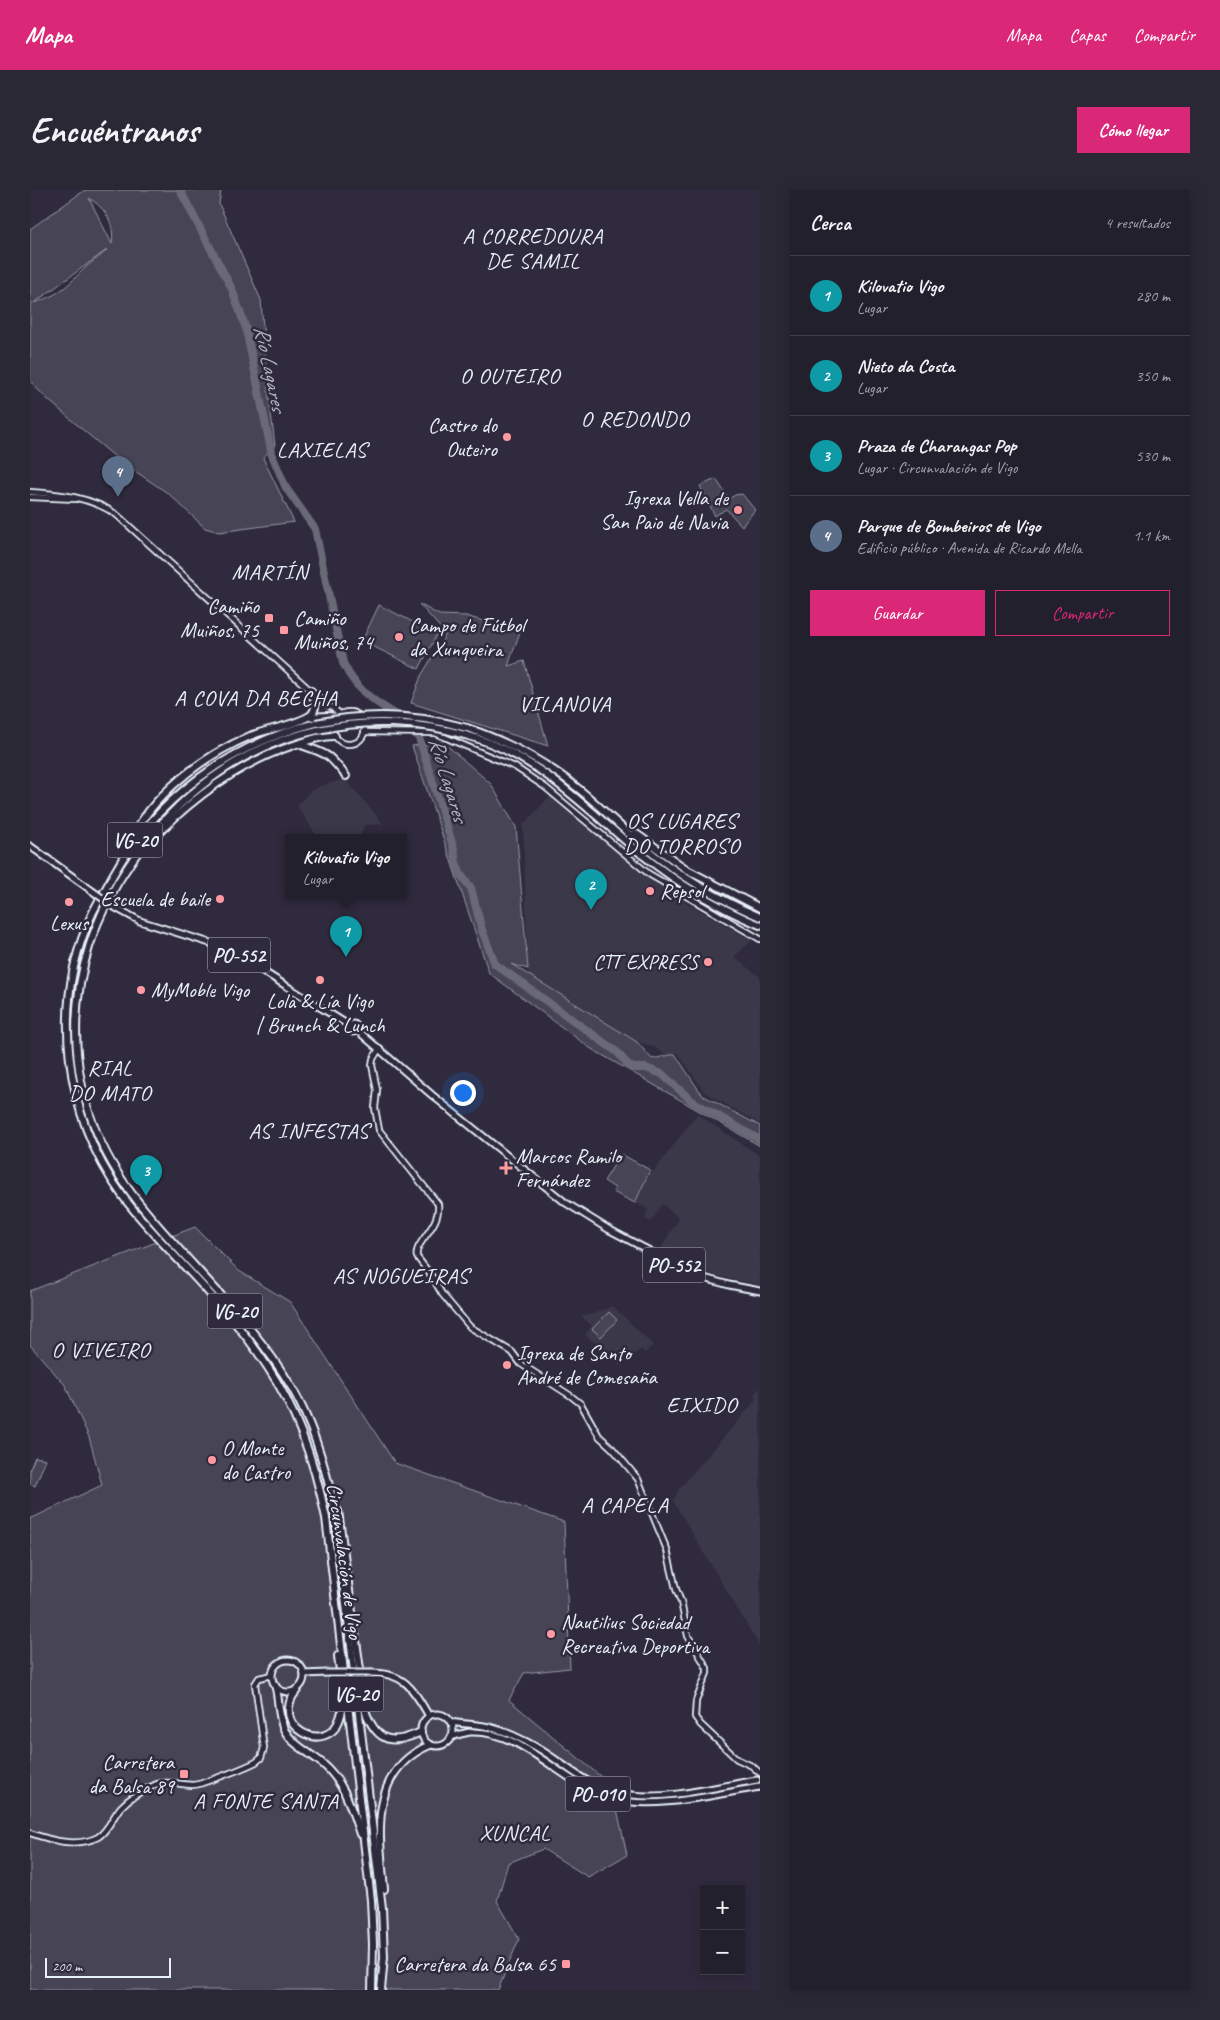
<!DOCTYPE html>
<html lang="es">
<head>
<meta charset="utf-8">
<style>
  :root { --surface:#23202e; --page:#2b2836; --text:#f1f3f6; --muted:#a3a3aa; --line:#403e4a; --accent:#db2777 }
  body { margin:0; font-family:Caveat,sans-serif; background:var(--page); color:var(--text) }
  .controls { position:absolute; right:15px; bottom:15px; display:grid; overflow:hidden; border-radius:0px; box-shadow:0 2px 12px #0003 }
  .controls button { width:45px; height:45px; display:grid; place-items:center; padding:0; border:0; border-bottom:1px solid var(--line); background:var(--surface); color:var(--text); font:25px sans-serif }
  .scale { position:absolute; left:15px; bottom:12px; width:126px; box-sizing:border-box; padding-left:5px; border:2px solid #e8f1f8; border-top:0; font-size:14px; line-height:18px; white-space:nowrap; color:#e8f1f8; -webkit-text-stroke:4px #2f2a3d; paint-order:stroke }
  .you { position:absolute; left:432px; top:902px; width:18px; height:18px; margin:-12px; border:4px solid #fff; border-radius:50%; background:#1a73e8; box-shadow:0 0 0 8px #1a73e833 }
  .badge { display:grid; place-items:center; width:32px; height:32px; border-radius:50%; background:var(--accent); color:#fff; font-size:16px; font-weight:700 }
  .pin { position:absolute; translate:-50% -41px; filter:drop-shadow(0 1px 2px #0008) }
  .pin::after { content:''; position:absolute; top:26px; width:18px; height:15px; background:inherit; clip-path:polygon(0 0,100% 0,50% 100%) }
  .popup { position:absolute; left:255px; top:644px; width:122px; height:65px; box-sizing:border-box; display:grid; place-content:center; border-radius:0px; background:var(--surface); filter:drop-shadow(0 1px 4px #0005); font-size:16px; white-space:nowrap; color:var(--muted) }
  .popup b { font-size:19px; color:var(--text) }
  .popup::after { content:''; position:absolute; left:50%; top:100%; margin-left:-10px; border:10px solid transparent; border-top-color:var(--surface) }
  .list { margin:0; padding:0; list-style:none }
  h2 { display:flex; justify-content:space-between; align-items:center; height:65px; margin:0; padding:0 20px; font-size:21px }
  h2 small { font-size:16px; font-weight:400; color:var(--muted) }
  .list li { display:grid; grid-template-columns:32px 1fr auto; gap:15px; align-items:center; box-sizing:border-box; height:80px; padding:0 20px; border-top:1px solid var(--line) }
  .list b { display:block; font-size:19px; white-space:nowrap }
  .list p { margin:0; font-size:16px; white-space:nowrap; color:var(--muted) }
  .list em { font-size:16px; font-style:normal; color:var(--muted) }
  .actions { display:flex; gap:10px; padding:15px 20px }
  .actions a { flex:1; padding:11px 0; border:1px solid var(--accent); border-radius:0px; text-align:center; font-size:18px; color:var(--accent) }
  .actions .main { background:var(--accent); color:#fff }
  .map { position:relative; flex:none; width:730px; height:1800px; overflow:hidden; border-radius:0px }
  header { display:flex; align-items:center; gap:30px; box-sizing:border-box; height:70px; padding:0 25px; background:var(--accent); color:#fff }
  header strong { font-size:24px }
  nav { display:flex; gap:28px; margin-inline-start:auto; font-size:18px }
  .intro { display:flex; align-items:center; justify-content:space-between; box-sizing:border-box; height:120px; padding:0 30px }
  h1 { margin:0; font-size:35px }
  .button { padding:12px 22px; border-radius:0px; background:var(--accent); color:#fff; font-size:18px; font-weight:700 }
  main { display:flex; gap:30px; padding:0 30px }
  aside { flex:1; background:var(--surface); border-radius:0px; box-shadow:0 2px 12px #0003 }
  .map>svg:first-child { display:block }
  .built { fill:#3b3749 }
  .green { fill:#464455; stroke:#979aa6; fill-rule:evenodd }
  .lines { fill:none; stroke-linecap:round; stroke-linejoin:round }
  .river { stroke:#696978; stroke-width:8 }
  .secondary-casing { stroke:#e8f1f8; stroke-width:8 }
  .primary-casing { stroke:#e8f1f8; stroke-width:9 }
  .highway-casing { stroke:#e8f1f8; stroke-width:10 }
  .secondary { stroke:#2f2a3d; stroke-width:4.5 }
  .primary { stroke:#2f2a3d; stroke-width:5 }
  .highway { stroke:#2f2a3d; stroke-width:6 }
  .primary-bridge-casing { stroke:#e8f1f8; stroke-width:9; stroke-linecap:butt }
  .highway-bridge-casing { stroke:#e8f1f8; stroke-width:10; stroke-linecap:butt }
  .primary-bridge { stroke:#2f2a3d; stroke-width:5 }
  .highway-bridge { stroke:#2f2a3d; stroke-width:6 }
  .poi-dot { fill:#ff9aa2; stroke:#2f2a3d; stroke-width:2 }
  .labels { text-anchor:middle; stroke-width:5; stroke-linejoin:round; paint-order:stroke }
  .shield { fill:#2f2a3d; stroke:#b0b5c0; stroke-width:1 }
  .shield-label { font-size:20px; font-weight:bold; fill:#e8f1f8 }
  .poi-label { font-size:21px; fill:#e8f1f8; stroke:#2f2a3d; text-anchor:start }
  .street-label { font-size:21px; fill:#e8f1f8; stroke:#2f2a3d }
  .neighbourhood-label { font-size:22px; letter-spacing:1px; fill:#e8f1f8; stroke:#2f2a3d }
  .water-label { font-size:22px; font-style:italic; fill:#afb4be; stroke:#2f2a3d }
</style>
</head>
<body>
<header>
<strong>Mapa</strong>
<nav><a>Mapa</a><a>Capas</a><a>Compartir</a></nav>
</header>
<div class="intro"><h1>Encuéntranos</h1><a class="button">Cómo llegar</a></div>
<main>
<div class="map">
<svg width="730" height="1800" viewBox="0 0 730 1800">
  <rect width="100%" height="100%" fill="#2f2a3d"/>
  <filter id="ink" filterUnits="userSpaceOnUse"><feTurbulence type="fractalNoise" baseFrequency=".02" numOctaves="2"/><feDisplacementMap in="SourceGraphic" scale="10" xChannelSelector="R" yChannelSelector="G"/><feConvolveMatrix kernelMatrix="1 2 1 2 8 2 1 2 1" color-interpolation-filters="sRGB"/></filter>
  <g filter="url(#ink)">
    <g class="built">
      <polygon points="315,589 348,627 353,634 335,635 329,648 288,648 267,616 279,602 290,596"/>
      <polygon points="520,606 613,684 648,708 722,750 704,767 730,787 730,934 674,902 648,863 636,866 624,857 599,849 527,809 498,785 493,635"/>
      <polygon points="667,924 730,966 730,1095 687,1086 656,1075 629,1061 649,1028 632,1014 621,1032 615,1029 618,1019 605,1013 620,980 624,981"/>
      <polygon points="583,1116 623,1155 615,1163 611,1159 590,1176 578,1163 572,1170 568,1168 574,1159 555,1145 562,1136 551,1126 562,1124"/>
      <polygon points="730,1197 730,1457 643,1311 649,1299 726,1210 724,1205"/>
    </g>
    <g class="green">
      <path d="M 55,0 L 191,0 L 189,14 L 231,110 L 237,192 L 245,255 L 233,268 L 264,332 L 189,342 L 175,338 L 139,304 L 90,271 L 53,240 L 15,207 L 0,191 L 0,119 L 2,114 L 0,109 L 0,39 ZM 59,8 C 76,19 85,33 82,54 ZM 78,59 C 71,66 63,71 56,77 C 37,96 31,104 4,113 Z"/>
      <polygon points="686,289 699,309 705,305 712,304 725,320 712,336 696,319 685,326 670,296"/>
      <polygon points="389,414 409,425 436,426 490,442 478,476 494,471 518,556 381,513 391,486 416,444"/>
      <polygon points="349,415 407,444 389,479 332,451"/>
      <polygon points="413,552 461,594 486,637 498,779 481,774 607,852 622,869 645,864 672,905 730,936 730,956 560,858 459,783 382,556"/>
      <polygon points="591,964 620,980 605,1013 583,1002 585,998 574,991"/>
      <polygon points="165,1037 209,1081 260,1112 365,1273 534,1332 540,1478 494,1483 479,1510 582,1596 597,1665 558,1687 513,1659 478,1673 467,1711 489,1749 468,1800 0,1800 0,1329 72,1295 59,1247 35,1195 0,1155 0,1101"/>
      <polygon points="579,1122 587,1130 571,1147 562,1139"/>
      <polygon points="5,1267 16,1269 5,1296 0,1294 0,1279"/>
    </g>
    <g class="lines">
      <path class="river" d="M 150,0 L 202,99 L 216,139 L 242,265 L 256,298 L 285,339 L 313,473 C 320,488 330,501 345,511 C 364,525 375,526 389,548 L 424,659 L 426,673 L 431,685 L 441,698 L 452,740 L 465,774 L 587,862 L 599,876 L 605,878 L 616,878 L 632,884 L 662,911 L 730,950"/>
      <g class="secondary-casing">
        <g id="secondary">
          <path d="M 0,302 C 30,304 62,307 87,325 L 281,501 L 310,524"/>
          <polyline points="0,307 46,309"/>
          <circle cx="319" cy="538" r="16"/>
          <polyline points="334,542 405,543 485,577 515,597 619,684 730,749"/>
          <path d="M 349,859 L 343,869 L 342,875 L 347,900 L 345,918 L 349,940 L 408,1014 C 411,1037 383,1053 387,1067 L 403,1088 L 412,1104 L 440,1137 L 482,1162 L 491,1174 L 541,1206 L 551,1214 L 569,1246 L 583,1259 L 608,1289 L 637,1360 L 646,1399 L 651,1412 L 658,1446 L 677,1478 L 677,1483 L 666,1511 L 665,1527 L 670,1534 L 707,1569 L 722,1576 L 730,1583"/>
          <path d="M 0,1643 C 20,1650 47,1658 68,1647 C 78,1641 83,1626 91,1617 C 100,1607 115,1599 127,1594 C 141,1589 157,1598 169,1594 C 187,1588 208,1581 226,1572 L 231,1568 L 234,1558 L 225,1494 L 229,1488 L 242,1485"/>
        </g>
      </g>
      <g class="primary-casing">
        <g id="primary">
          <polyline points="0,656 61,700"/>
          <polyline points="86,718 110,731 196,758 320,836"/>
          <circle cx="323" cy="838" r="4"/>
          <polyline points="327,840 402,905 536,1013 578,1039 667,1086 699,1095 730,1101"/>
          <circle cx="258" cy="1486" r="16"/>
          <path d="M 342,1483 C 375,1483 383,1499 399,1526"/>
          <polyline points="274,1484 298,1483"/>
          <circle cx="407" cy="1540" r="16"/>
          <path d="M 420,1532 C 431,1534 443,1534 454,1536 C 469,1539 484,1545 497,1552 C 537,1572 552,1599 602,1605 C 637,1610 691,1596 727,1590"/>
          <path d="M 421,1547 C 428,1545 433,1543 440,1542 C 493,1539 533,1596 583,1609 C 626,1620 686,1604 730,1597"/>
        </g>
      </g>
      <g class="highway-casing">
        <g id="highway">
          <polyline points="279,527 297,526 307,527"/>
          <path d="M 286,533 C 201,554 125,609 82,687 C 76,699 69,710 63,722 C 20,812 34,925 92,1005 C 104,1022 118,1036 131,1051 C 168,1091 207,1130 237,1176 C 268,1222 285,1274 296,1328 L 341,1710 L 343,1754 L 342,1800"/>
          <path d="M 437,538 C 479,552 516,572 550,600 C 572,618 591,638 613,656 C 648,685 688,709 730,727"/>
          <path d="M 288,540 C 210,556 145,608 101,672 C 27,779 26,910 109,1013 C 159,1076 221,1128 262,1198 C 284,1236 296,1278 305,1322 L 352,1718 L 354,1767 L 351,1800"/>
          <path d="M 435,545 C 506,563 555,618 610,663 C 646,692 686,717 730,735"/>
          <path d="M 269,554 C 298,565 296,561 316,586"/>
          <polyline points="605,643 659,681 730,718"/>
          <path d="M 99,653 C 122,605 171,567 220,546 C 237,539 267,535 281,525 C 288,518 285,509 281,501"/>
          <path d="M 117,655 C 159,610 206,574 264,555 C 277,551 292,545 305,546"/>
          <path d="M 308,1321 L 336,1523 C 348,1553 363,1555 391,1542"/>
          <path d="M 245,1495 C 250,1510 247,1527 255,1541 C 263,1555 280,1563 293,1574 C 315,1593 321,1618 330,1644"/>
          <path d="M 267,1500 C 237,1536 297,1568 310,1528 C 317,1510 310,1485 308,1466"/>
          <path d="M 354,1699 C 349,1645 338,1581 400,1555"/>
        </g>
      </g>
      <use href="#secondary" class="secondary"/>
      <use href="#primary" class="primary"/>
      <use href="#highway" class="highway"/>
      <g class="primary-bridge-casing">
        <g id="primary-bridge">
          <polyline points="61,700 86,718"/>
          <polyline points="298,1483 342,1483"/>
        </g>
      </g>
      <g class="highway-bridge-casing">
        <g id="highway-bridge">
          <path d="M 286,533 C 337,522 388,524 437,538"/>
          <path d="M 288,540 C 336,529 388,531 435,545"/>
        </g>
      </g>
      <use href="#primary-bridge" class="primary-bridge"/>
      <use href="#highway-bridge" class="highway-bridge"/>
    </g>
  </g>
  <g class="poi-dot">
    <circle cx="477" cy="247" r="5"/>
    <circle cx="708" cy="320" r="5"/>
    <rect x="234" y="423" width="10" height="10" rx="2.5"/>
    <rect x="249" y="435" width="10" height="10" rx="2.5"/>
    <circle cx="369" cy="447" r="5"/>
    <circle cx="620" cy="701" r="5"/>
    <circle cx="190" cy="709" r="5"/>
    <circle cx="39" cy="712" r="5"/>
    <circle cx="678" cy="772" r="5"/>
    <circle cx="290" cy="790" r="5"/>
    <circle cx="111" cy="800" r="5"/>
    <path d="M473.5 970.5h5v5h5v5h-5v5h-5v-5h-5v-5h5z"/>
    <circle cx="477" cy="1175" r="5"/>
    <circle cx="182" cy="1270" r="5"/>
    <circle cx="521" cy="1444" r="5"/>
    <rect x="149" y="1579" width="10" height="10" rx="2.5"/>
    <rect x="531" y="1769" width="10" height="10" rx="2.5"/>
  </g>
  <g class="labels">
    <g class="shield">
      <rect x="77.5" y="632.5" width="55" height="35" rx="4"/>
      <rect x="178" y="747.5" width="62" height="35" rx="4"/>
      <rect x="613" y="1057.5" width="62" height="35" rx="4"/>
      <rect x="177.5" y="1103.5" width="55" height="35" rx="4"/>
      <rect x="298.5" y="1486.5" width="55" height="35" rx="4"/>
      <rect x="535.5" y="1586.5" width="65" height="35" rx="4"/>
    </g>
    <g class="shield-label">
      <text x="105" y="657">VG-20</text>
      <text x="209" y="772">PO-552</text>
      <text x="644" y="1082">PO-552</text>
      <text x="205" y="1128">VG-20</text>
      <text x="326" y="1511">VG-20</text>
      <text x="568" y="1611">PO-010</text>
    </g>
    <g class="poi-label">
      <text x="467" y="242" text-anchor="end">Castro do<tspan x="467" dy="24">Outeiro</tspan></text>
      <text x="698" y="315" text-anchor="end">Igrexa Vella de<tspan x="698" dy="24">San Paio de Navia</tspan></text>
      <text x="229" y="423" text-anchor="end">Camiño<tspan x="229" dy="24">Muiños, 75</tspan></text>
      <text x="264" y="435">Camiño<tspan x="264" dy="24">Muiños, 74</tspan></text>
      <text x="379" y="442">Campo de Fútbol<tspan x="379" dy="24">da Xunqueira</tspan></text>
      <text x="630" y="708">Repsol</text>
      <text x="180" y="716" text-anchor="end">Escuela de baile</text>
      <text x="39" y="740" text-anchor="middle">Lexus</text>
      <text x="668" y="779" text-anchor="end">CTT EXPRESS</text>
      <text x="121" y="807">MyMoble Vigo</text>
      <text x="290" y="818" text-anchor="middle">Lola &amp; Lía Vigo<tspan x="290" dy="24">| Brunch &amp; Lunch</tspan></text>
      <text x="486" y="973">Marcos Ramilo<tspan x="486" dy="24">Fernández</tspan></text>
      <text x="487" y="1170">Igrexa de Santo<tspan x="487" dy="24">André de Comesaña</tspan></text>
      <text x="192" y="1265">O Monte<tspan x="192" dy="24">do Castro</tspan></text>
      <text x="531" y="1439">Nautilius Sociedad<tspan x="531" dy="24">Recreativa Deportiva</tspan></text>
      <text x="144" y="1579" text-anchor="end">Carretera<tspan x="144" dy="24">da Balsa 89</tspan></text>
      <text x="526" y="1781" text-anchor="end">Carretera da Balsa 65</text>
    </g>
    <g class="street-label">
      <text transform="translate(315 1371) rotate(82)" y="7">Circunvalación de Vigo</text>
    </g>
    <g class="neighbourhood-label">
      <text x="503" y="53">A CORREDOURA<tspan x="503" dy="25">DE SAMIL</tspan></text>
      <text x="480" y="193">O OUTEIRO</text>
      <text x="605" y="236">O REDONDO</text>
      <text x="292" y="267">LAXIELAS</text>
      <text x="240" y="389">MARTÍN</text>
      <text x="226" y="515">A COVA DA BECHA</text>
      <text x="535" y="521">VILANOVA</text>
      <text x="652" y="638">OS LUGARES<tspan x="652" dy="25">DO TORROSO</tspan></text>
      <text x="80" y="885">RIAL<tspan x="80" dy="25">DO MATO</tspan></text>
      <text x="279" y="948">AS INFESTAS</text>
      <text x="371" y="1093">AS NOGUEIRAS</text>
      <text x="71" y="1167">O VIVEIRO</text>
      <text x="672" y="1222">EIXIDO</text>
      <text x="595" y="1322">A CAPELA</text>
      <text x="236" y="1618">A FONTE SANTA</text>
      <text x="485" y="1650">XUNCAL</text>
    </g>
    <g class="water-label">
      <text transform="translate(241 178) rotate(78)" y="8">Río Lagares</text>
      <text transform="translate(419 589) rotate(73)" y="8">Río Lagares</text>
    </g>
  </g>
</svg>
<div class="controls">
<button>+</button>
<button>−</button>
</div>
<div class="scale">200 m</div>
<div class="you"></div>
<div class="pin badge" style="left:316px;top:767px;background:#0f9aa8">1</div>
<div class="popup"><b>Kilovatio Vigo</b>Lugar</div>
<div class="pin badge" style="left:561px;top:720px;background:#0f9aa8">2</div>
<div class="pin badge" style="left:116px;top:1006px;background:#0f9aa8">3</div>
<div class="pin badge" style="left:88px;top:307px;background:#5c6f8a">4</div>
</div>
<aside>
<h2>Cerca<small>4 resultados</small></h2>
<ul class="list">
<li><span class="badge" style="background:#0f9aa8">1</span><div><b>Kilovatio Vigo</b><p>Lugar</p></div><em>280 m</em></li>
<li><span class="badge" style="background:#0f9aa8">2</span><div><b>Nieto da Costa</b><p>Lugar</p></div><em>350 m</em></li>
<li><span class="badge" style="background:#0f9aa8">3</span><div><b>Praza de Charangas Pop</b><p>Lugar · Circunvalación de Vigo</p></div><em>530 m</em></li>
<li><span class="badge" style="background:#5c6f8a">4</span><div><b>Parque de Bombeiros de Vigo</b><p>Edificio público · Avenida de Ricardo Mella</p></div><em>1.1 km</em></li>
</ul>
<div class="actions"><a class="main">Guardar</a><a>Compartir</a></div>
</aside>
</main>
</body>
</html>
